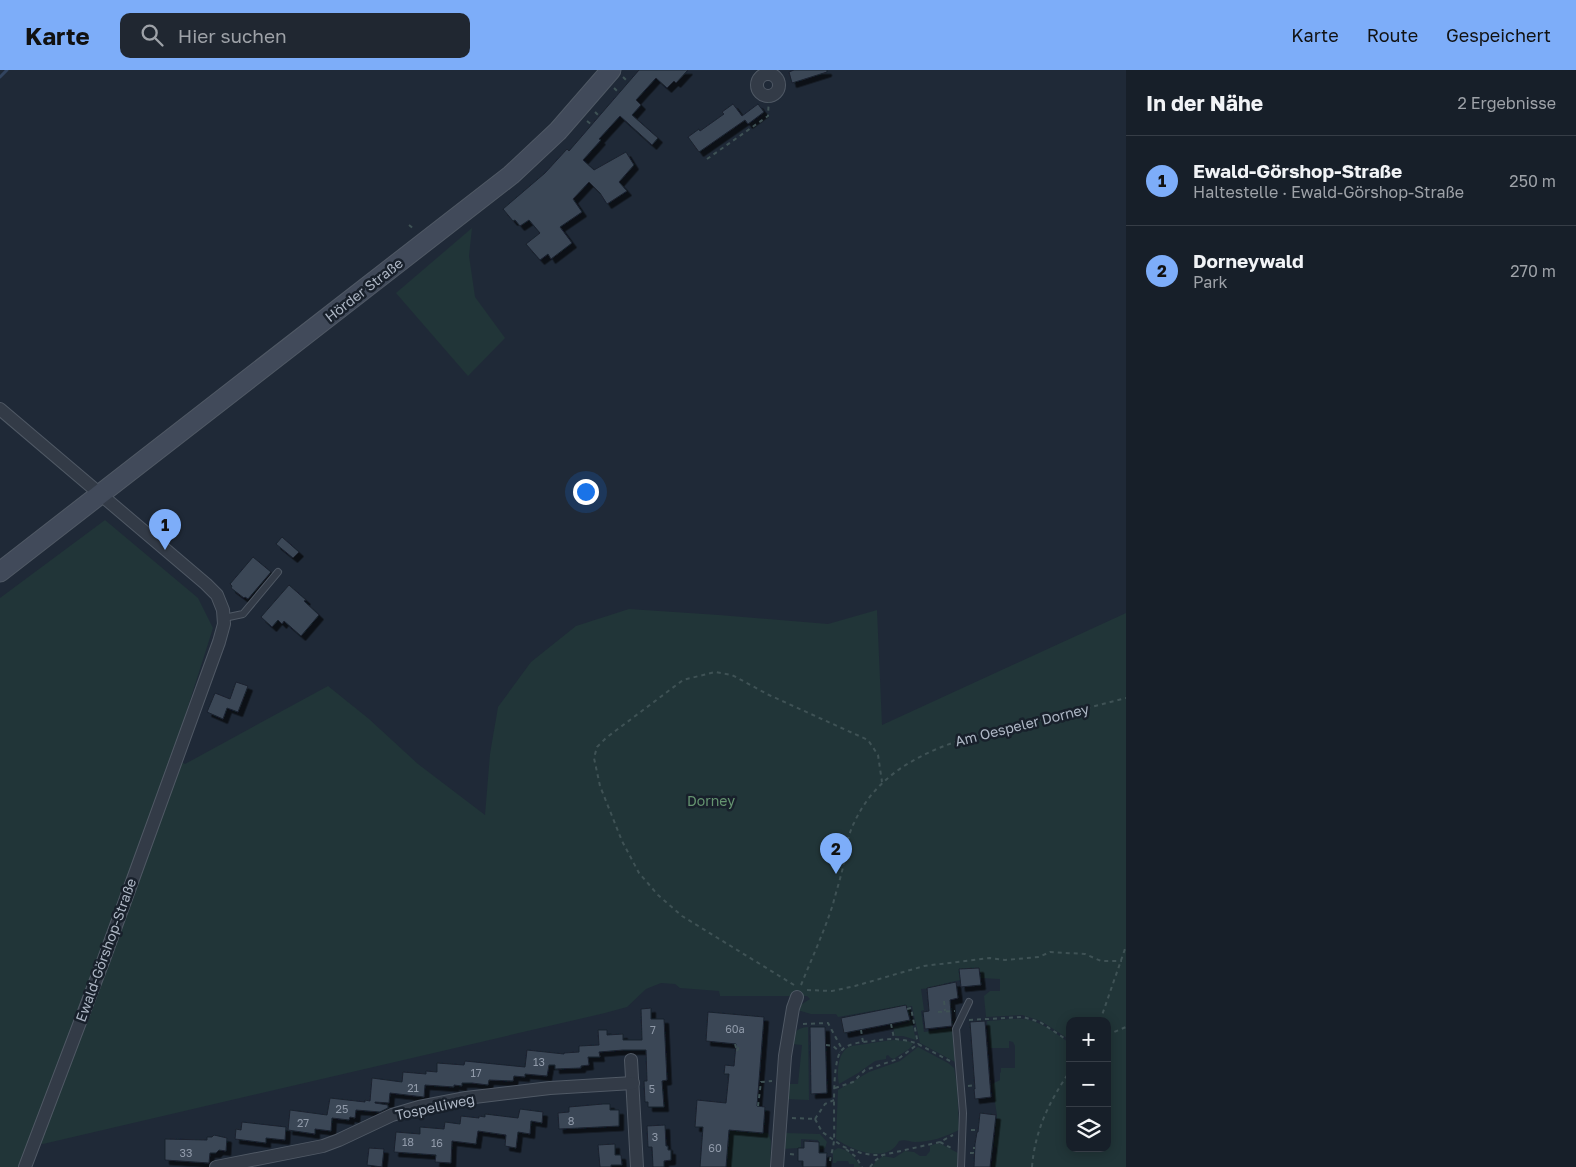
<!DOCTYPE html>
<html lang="de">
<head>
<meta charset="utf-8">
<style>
  :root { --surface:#171f29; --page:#202731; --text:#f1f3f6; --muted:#9ea2a8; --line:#363d46; --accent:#7dadf9 }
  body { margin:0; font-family:"Golos Text",sans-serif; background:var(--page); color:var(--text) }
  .controls { position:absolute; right:15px; bottom:15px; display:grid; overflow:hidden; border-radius:10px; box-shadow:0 2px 12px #0003 }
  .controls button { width:45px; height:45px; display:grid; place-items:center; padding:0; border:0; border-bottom:1px solid var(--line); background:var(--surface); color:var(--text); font:25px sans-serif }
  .you { position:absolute; left:585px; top:421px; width:18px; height:18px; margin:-12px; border:4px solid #fff; border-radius:50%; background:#1a73e8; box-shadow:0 0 0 8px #1a73e833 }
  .badge { display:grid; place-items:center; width:32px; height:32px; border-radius:50%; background:var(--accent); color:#111; font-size:16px; font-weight:700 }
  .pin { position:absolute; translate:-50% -41px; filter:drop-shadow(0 1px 2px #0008) }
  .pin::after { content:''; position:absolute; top:26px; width:18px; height:15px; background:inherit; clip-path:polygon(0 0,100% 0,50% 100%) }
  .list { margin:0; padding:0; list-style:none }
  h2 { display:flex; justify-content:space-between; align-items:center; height:65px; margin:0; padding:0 20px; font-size:21px }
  h2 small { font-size:16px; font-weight:400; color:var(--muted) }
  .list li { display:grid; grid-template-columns:32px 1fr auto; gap:15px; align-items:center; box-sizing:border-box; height:90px; padding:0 20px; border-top:1px solid var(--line) }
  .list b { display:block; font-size:19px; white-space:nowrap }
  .list p { margin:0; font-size:16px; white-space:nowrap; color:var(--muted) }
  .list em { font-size:16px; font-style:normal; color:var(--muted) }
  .icon { flex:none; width:28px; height:28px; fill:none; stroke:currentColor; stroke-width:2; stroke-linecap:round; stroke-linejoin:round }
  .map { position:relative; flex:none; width:1126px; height:1097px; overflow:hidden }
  header { display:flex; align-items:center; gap:30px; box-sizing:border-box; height:70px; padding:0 25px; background:var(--accent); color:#111 }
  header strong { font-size:24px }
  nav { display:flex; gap:28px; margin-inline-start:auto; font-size:18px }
  .search { width:350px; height:45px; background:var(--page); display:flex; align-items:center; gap:12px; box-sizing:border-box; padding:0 18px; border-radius:10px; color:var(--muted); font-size:19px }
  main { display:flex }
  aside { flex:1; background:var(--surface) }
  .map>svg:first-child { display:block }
  .green { fill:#213538 }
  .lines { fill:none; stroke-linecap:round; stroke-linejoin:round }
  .stream { stroke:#32445f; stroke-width:3 }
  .building { fill:#3b4757; stroke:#1a222e; filter:url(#shadow) }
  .service-casing { stroke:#505965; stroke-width:8 }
  .minor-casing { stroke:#505965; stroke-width:14 }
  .secondary-casing { stroke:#505965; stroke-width:21 }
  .path { stroke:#3f5255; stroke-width:2; stroke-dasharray:4 4; stroke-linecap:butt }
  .service { stroke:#333b47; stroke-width:6 }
  .minor { stroke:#333b47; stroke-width:12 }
  .secondary { stroke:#414a5a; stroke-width:19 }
  .labels { text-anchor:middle; stroke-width:5; stroke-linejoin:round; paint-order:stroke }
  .number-label { font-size:11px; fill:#909aa9 }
  .street-label { font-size:14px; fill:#adb6c4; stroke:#18202b }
  .park-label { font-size:14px; fill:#659470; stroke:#18202b }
</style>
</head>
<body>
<header>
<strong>Karte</strong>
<div class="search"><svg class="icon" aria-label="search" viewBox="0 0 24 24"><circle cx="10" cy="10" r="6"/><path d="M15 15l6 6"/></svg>Hier suchen</div>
<nav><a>Karte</a><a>Route</a><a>Gespeichert</a></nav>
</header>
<main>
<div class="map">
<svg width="1126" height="1097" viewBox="0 0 1126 1097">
  <defs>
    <filter id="shadow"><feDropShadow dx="4.5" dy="4.5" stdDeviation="0" flood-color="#0009"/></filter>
  </defs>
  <rect width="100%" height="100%" fill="#1f2937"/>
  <g class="green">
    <polygon points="472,158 469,186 475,227 505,268 468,306 396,223"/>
    <path d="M 105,450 L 198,528 L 213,558 L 172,687 L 185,694 L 328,616 L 369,649 L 418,694 L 485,745 L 490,684 L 498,637 L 531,592 L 576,556 L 629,539 L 719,545 L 828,554 L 877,540 L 882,655 L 1126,543 L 1126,1097 L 992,1097 L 992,1091 L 995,1090 L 997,1078 L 994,1076 L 997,1045 L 992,1014 L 1000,1010 L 1000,1003 L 1001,1002 L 1001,998 L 1015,998 L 1015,976 L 1013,972 L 1009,971 L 1009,978 L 990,978 L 987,951 C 999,951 1012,948 1023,949 C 1040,950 1056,964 1070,973 L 1070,1078 L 1107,1078 L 1107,951 L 1070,951 L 1070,970 L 1041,951 L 1022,945 L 986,947 L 984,926 L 990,921 L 1000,921 L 1000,909 L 980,908 L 979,899 L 960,899 L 961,910 C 946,912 937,918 921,919 L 924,940 L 921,941 L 924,962 L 952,958 L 955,992 L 920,973 L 912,936 L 907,937 L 906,935 L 838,947 L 836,944 L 811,944 L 794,939 L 810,929 L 807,926 L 720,926 L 719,921 L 680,918 L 675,914 L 661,913 L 646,919 L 627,937 L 605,943 L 43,1074 L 30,1071 L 20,1097 L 0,1097 L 0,528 Z"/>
    <polygon points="909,939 916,970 903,966 895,966 893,957 909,953 907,940"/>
    <path d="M 808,957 L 809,1030 L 786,1029 L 788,1014 L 798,1014 L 802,975 L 792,974 C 794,962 796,958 808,957 Z"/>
    <path d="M 894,970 L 908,971 L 913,974 C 908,982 901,983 894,989 L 891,988 L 888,985 L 886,986 L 886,989 L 875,991 L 858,1003 L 839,1014 C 837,1003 837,983 849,977 C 854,975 860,975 866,974 C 875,972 884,971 894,970 Z"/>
    <path d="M 918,977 L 948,993 L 954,998 L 957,1014 L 959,1060 C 945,1067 931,1072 915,1072 C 909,1072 906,1069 899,1071 C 887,1095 852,1080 836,1069 L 838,1020 L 869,1002 L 900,991 Z"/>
    <polygon points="729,1060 768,1063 771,1071 770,1097 726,1097"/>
    <polygon points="785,1063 820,1064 827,1072 825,1078 819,1080 818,1070 801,1069 801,1077 799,1078 783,1079"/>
    <polygon points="935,1074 941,1074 958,1083 957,1097 872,1097 876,1091 883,1086 894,1088 905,1081 914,1082 920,1086 926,1086 930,1081 930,1076"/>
    <path d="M 838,1078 C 849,1079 855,1088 861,1097 L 854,1097 L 854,1094 L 849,1094 L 848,1091 L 837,1091 L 836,1093 L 833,1093 L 833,1081 Z"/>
  </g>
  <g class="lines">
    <polyline class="stream" points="0,7 7,0"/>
  </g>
  <g class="building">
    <polygon points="639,0 688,0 676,13 674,11 667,18 656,8 636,30 641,35 632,45 658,68 652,75 620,46 599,69 601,70 583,90 594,100 626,82 634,95 619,112 627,121 607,134 600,123 589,112 573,129 582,142 560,157 572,173 551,189 548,184 540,190 526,174 540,163 529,150 520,156 515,150 513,151 503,139 545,103 567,79 569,81"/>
    <polygon points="794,0 827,0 827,2 792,13 789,2"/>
    <polygon points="733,34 742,46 758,34 764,42 748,54 745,50 699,82 688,67 699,59 700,61 724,44 722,42"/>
    <polygon points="282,467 299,482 293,488 276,474"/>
    <polygon points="253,487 271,502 248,529 245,527 244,528 231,518 232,516 230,514"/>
    <polygon points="289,515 306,530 304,531 319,545 301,566 284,551 282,554 278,550 272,557 261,547"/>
    <polygon points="236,612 248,616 238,642 227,638 223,649 207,642 215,623 230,629"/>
    <polygon points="979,898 981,915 961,917 959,899"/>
    <polygon points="956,912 958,928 950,930 952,956 925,959 923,942 929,941 927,918"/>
    <polygon points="906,935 910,950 844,963 841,948"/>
    <polygon points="651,938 651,949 664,949 667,1010 662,1011 664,1037 648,1037 648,1032 645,1032 644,1011 647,1011 646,980 623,980 599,982 600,987 588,987 589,995 581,996 581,998 555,999 555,995 549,995 547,1006 525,1004 525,1007 514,1006 513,1011 489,1010 488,1015 472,1013 462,1013 462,1016 454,1015 454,1017 425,1015 424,1027 390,1023 389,1033 375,1032 375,1033 388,1035 388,1038 380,1042 356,1040 355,1048 350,1047 349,1050 332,1048 331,1061 315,1059 315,1064 288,1060 290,1040 327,1045 330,1028 365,1032 365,1030 370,1031 372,1008 402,1012 403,1002 426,1004 426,1001 437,1002 437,993 464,995 465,991 525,997 527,980 564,984 564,983 579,982 579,976 599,975 598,960 607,960 607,965 623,964 623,970 642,970 641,939"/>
    <polygon points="708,942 764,947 757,1036 765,1037 763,1063 729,1060 726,1097 700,1097 703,1057 695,1057 697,1030 726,1033 729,1004 724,1004 725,995 734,996 736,974 706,971"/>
    <polygon points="985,951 991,1027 975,1029 974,1019 975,1019 970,952"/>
    <polygon points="810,957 825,957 827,1023 811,1024"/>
    <polygon points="603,1034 610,1034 610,1040 619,1040 619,1056 559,1059 558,1043 569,1042 569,1037"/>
    <polygon points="520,1039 543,1042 542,1053 531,1051 530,1064 518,1062 516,1078 505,1076 506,1065 478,1061 476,1074 452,1071 451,1093 435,1092 436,1085 394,1082 396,1062 420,1064 420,1057 444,1059 445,1052 460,1054 461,1046 479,1048 479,1046 485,1047 485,1044 518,1048"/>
    <polygon points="980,1043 996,1045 990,1097 974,1097 975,1074 977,1062 978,1062"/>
    <polygon points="242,1052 286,1057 285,1070 266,1068 266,1073 235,1069 236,1059 241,1060"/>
    <polygon points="665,1055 666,1076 668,1076 668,1080 671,1080 671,1090 664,1091 664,1097 653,1097 652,1077 648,1077 647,1056"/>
    <polygon points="214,1065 227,1068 226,1081 219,1080 216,1083 210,1083 209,1093 165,1090 165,1069 207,1070 207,1067 212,1067"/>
    <polygon points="804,1071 819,1072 819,1083 827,1083 826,1097 803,1097 803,1091 798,1091 798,1078 804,1078"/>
    <polygon points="615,1074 615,1085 621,1085 622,1095 611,1095 611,1097 600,1097 598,1075"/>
    <polygon points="369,1078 384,1079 382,1097 367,1095"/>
  </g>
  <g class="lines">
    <g class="service-casing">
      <g id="service">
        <polyline points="224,548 243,544 278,502"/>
        <polyline points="961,1097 963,1043 956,959 969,932"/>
      </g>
    </g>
    <g class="minor-casing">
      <g id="minor">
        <circle cx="768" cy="15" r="11"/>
        <polyline points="0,339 206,514 217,525 223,540 224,554 219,572 104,889 25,1097"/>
        <polyline points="631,990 637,1097"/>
        <polyline points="216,1097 323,1076 339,1070 392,1045 419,1037 466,1028 550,1018 633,1013"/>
        <polyline points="777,1097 785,986 793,938 797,927"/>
      </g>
    </g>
    <g class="secondary-casing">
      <polyline id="secondary" points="0,502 511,105 558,61 611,0"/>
    </g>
    <g class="path">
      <polyline points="623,7 628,12"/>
      <polyline points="614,18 619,23"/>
      <polyline points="595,42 599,46"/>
      <polyline points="587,51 592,55"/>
      <polyline points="707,89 768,46 769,27"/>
      <polyline points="409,155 415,160"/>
      <polyline points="794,915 682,846 658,825 639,803 622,771 600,716 594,688 597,677 606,668 683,610 715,602 732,605 769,625 868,670 878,685 882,712"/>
      <path d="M 801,915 C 812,888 824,862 833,834 C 836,822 840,810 843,797 C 845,783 847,767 854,753 C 887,680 974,665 1045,649 C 1072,642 1099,635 1126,628"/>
      <polyline points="807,920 832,921 855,916 924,896 990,888 1005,890 1039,887 1050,882 1085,884 1101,891 1122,891"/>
      <polyline points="944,931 945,941"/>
      <polyline points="907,939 911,938 918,974"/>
      <polyline points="938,942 955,941"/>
      <polyline points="969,950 1023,947 1040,952 1070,972"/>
      <polyline points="1100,951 1126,876"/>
      <polyline points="803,954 828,953 842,979"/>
      <polyline points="891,954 894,968"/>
      <polyline points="861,960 863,972"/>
      <polyline points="1107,965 1126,957"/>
      <polyline points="735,974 737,981"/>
      <polyline points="826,975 833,976 840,982"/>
      <polyline points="737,981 740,974"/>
      <polyline points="968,1016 975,1015"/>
      <polyline points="835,1018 853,1012 865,1000 898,989 918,974 950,991"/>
      <polyline points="758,1036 761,1012 772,1011"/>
      <polyline points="792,1048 815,1049"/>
      <polyline points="815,1049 822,1062 844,1077 861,1083 872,1085 883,1085 940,1072 953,1065"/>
      <polyline points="815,1049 825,1034 834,1030"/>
      <polyline points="971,1060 979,1060"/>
      <polyline points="940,1072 953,1079"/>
      <polyline points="846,1079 856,1087 862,1097"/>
      <polyline points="970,1083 973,1083 973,1078 975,1078"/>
      <polyline points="790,1084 798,1085"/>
      <path d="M 830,1091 C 831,1084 834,1076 834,1069 C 835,1051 831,994 841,981 C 847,973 863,972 873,971 C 889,968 902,968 918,974"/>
      <polyline points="870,1097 876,1090 883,1085"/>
      <path d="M 1032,1097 C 1035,1060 1049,1032 1070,1001"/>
    </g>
    <use href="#service" class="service"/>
    <use href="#minor" class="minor"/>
    <use href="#secondary" class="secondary"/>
  </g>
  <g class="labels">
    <g class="number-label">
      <text x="735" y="963">60a</text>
      <text x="653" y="964">7</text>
      <text x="539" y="996">13</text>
      <text x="476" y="1007">17</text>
      <text x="413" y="1022">21</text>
      <text x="652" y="1023">5</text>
      <text x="342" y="1043">25</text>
      <text x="571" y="1055">8</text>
      <text x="303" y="1057">27</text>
      <text x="655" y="1071">3</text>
      <text x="408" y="1076">18</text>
      <text x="437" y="1077">16</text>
      <text x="715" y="1082">60</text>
      <text x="186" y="1087">33</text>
    </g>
    <g class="street-label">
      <text transform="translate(364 220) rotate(-38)" y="5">Hörder Straße</text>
      <text transform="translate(1022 655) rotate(-14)" y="5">Am Oespeler Dorney</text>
      <text transform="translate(106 880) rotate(-70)" y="5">Ewald-Görshop-Straße</text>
      <text transform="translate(435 1037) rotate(-12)" y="5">Tospelliweg</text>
    </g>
    <g class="park-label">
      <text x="711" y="736">Dorney</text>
    </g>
  </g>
</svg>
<div class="controls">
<button>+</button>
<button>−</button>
<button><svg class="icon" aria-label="layers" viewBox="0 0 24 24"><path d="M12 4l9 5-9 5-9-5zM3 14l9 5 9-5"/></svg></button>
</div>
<div class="you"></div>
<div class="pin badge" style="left:165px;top:480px">1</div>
<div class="pin badge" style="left:836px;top:804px">2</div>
</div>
<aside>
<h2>In der Nähe<small>2 Ergebnisse</small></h2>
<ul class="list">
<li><span class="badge">1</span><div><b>Ewald-Görshop-Straße</b><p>Haltestelle · Ewald-Görshop-Straße</p></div><em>250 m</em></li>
<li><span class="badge">2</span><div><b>Dorneywald</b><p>Park</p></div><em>270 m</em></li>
</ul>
</aside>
</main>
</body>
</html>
